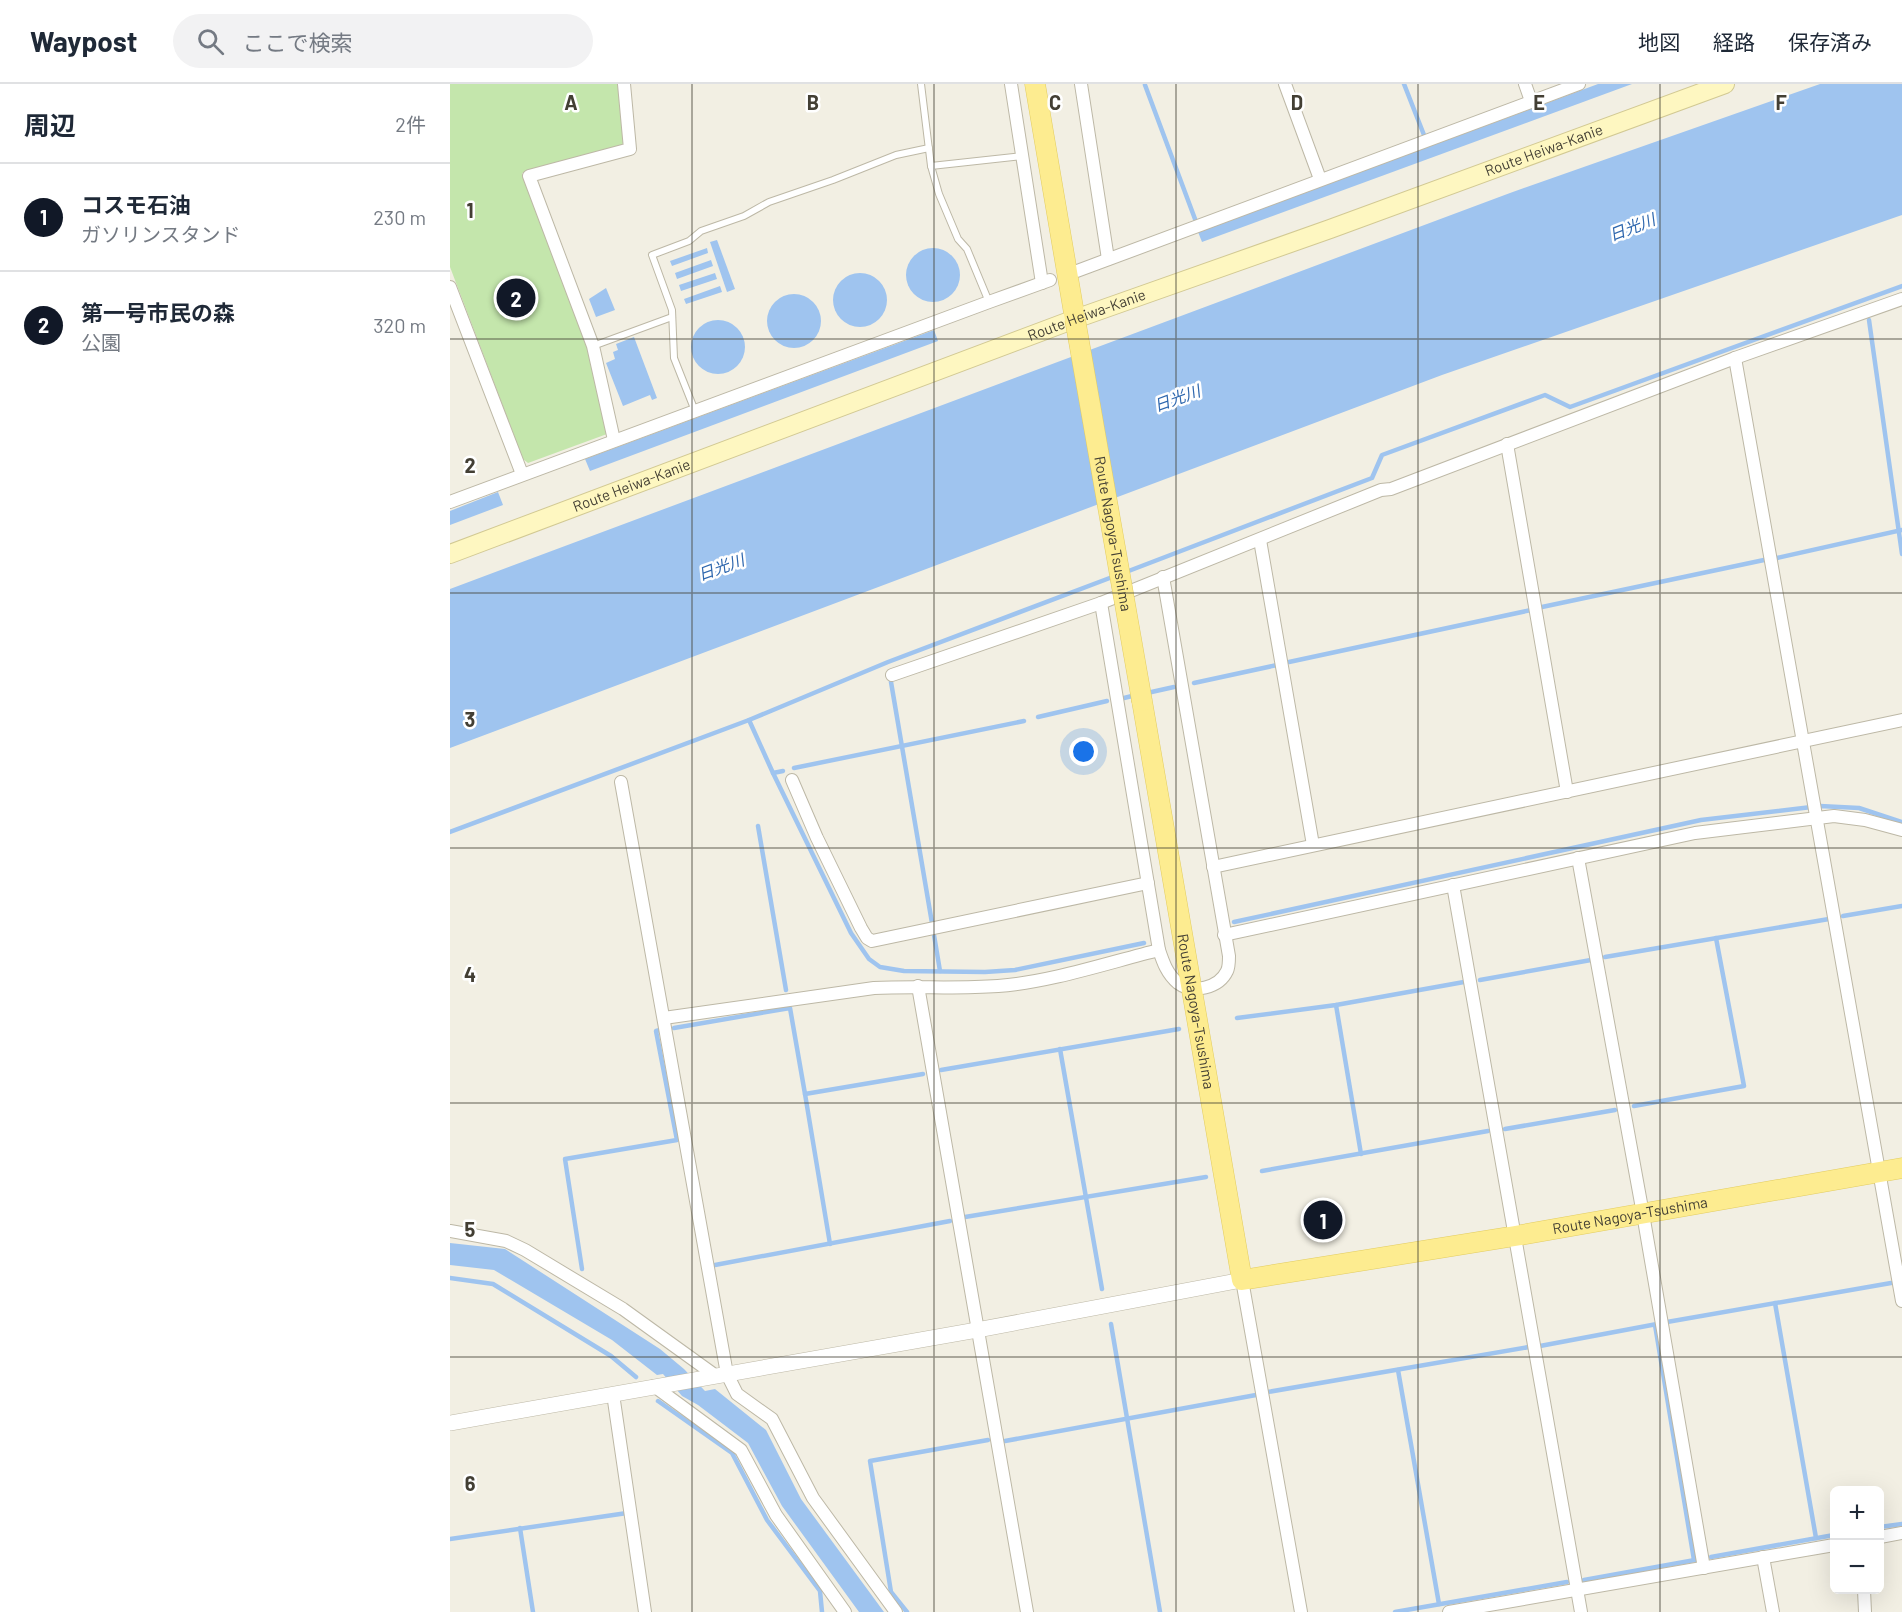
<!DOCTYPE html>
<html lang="ja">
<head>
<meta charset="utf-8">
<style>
  :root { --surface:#fff; --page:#f2f2f3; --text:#1f2937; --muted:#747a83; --line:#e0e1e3; --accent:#111827 }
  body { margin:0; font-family:Barlow,"Noto Sans JP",sans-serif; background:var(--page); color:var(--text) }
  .controls { position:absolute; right:18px; bottom:18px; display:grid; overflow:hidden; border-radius:9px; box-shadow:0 6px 24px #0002 }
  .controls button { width:54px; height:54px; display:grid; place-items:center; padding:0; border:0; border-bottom:2px solid var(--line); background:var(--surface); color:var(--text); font:30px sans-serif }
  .you { position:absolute; left:634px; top:668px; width:21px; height:21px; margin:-15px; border:4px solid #fff; border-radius:50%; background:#1a73e8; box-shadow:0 0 0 9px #1a73e833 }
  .badge { display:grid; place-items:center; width:39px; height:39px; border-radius:50%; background:var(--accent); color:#fff; font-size:20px; font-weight:700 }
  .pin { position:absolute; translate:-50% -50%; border:3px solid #fff; box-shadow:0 2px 6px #0006 }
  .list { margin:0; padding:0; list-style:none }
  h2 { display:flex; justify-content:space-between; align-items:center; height:78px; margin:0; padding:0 24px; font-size:26px }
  h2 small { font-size:20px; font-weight:400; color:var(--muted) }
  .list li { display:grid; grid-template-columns:39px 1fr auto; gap:18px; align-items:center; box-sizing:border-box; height:108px; padding:0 24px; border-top:2px solid var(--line) }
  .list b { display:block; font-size:22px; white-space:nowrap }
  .list p { margin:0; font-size:20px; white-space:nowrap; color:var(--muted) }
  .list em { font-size:20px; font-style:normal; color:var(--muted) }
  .icon { flex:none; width:33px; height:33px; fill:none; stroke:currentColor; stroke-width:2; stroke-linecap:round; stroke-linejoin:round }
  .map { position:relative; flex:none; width:1452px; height:1528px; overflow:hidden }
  header { display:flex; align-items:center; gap:36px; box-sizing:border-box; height:84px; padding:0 30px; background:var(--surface); border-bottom:2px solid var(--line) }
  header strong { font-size:28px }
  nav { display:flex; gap:33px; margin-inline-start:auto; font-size:21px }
  .search { width:420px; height:54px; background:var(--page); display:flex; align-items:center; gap:15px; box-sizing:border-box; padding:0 21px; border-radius:33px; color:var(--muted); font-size:22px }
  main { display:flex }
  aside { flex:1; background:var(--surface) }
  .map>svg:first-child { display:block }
  .green { fill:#c4e6ac }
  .water { fill:#9fc4ef }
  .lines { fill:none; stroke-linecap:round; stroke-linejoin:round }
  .stream { stroke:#9fc4ef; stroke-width:4.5 }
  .service-casing { stroke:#bdb8a6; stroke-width:8 }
  .minor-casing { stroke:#bdb8a6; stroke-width:14 }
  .tertiary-casing { stroke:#bdb8a6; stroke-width:16 }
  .secondary-casing { stroke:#d2c993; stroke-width:20 }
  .primary-casing { stroke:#e2cc61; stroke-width:21 }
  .service { stroke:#fff; stroke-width:6 }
  .minor { stroke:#fff; stroke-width:12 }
  .tertiary { stroke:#fff; stroke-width:15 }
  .secondary { stroke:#fef7c1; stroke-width:18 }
  .primary { stroke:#fdec90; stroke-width:20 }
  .primary-bridge-casing { stroke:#e2cc61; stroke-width:21; stroke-linecap:butt }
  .primary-bridge { stroke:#fdec90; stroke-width:20 }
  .grid { fill:none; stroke:#433f34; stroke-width:1.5; stroke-opacity:0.55 }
  .labels { text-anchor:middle; stroke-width:5; stroke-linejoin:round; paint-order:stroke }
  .street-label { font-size:15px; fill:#433f34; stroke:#fff }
  .water-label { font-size:16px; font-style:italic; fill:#2e67ae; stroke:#fff }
  .grid-label { font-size:20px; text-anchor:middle; font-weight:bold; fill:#433f34; stroke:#fff; stroke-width:5; stroke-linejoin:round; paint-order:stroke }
</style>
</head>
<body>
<header>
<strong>Waypost</strong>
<div class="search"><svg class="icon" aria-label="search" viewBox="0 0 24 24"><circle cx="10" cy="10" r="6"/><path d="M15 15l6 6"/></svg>ここで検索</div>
<nav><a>地図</a><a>経路</a><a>保存済み</a></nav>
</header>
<main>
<aside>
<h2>周辺<small>2件</small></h2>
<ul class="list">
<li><span class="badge">1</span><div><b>コスモ石油</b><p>ガソリンスタンド</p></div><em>230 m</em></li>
<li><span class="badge">2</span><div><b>第一号市民の森</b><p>公園</p></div><em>320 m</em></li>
</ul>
</aside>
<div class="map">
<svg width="1452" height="1528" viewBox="0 0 1452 1528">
  <rect width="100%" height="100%" fill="#f2efe3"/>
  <polygon class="green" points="0,0 168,0 174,60 169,64 72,89 133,246 157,350 78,379 73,375 0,183"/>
  <g class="water">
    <polygon points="1148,0 1182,0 752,158 748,148"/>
    <polygon points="1370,0 1452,0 1452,131 992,291 0,664 0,505 1060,109"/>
    <polygon points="267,156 285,205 277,208 260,158"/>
    <polygon points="257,164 258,169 222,182 220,177"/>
    <circle cx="483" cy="191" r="27"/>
    <polygon points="261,176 263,182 227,195 225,189"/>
    <circle cx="410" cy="216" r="27"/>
    <polygon points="265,189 267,195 231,207 229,201"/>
    <polygon points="270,202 272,208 236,220 234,215"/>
    <polygon points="156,204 165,226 146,233 139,215"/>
    <circle cx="344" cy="237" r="27"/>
    <circle cx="268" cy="263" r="27"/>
    <polygon points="484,246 488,257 140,387 135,375"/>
    <polygon points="184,253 207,314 202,316 200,311 173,322 156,279 165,275 163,268 168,266 166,260"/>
    <polygon points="48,408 53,421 0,441 0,427"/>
    <polygon points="0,1159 55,1165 210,1265 234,1285 255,1307 265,1305 316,1346 351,1415 434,1528 409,1528 332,1422 298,1359 248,1321 232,1312 213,1290 207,1291 162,1256 44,1186 0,1181"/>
  </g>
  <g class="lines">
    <g class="stream">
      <polyline points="954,0 974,51"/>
      <polyline points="695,1 745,135"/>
      <polyline points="1419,236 1452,470"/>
      <polyline points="1327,474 1452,446"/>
      <polyline points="676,488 922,394 932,371 1095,311 1120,323 1452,202"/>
      <polyline points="1092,523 1314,476"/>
      <polyline points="839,578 1081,526"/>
      <polyline points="441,598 482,839"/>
      <polyline points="744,599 827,581"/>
      <polyline points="697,609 724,603"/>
      <polyline points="674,614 686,611"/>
      <polyline points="588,633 657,617"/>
      <polyline points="299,636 323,689 401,849 419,875 430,883 454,887 535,888 565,886 694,859"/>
      <polyline points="344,684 574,637"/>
      <polyline points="323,689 333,687"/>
      <polyline points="308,742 336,906"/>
      <polyline points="0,748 299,636 438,578 665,492"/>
      <polyline points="1393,832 1452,822"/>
      <polyline points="784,838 1251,736 1370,722 1409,724 1452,738"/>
      <polyline points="484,851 490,887"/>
      <polyline points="1155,873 1379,835"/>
      <polyline points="1030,896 1141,876"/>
      <polyline points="886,921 911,1070"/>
      <polyline points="787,934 886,921 1014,898"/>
      <polyline points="224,944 340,924 355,1010 473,990"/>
      <polyline points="610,965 652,1205"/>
      <polyline points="491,986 729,945"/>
      <polyline points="355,1010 380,1160"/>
      <polyline points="1184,1022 1294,1002 1266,854"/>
      <polyline points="1055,1045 1165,1026"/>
      <polyline points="812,1087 1038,1047"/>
      <polyline points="515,1133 756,1093"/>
      <polyline points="265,1181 500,1137"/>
      <polyline points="132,1185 115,1075 227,1056 206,947 210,946"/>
      <polyline points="0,1194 43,1200 161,1272 186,1293"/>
      <polyline points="1325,1219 1366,1454"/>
      <polyline points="1217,1238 1441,1199"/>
      <polyline points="661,1240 710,1528"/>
      <polyline points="1205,1241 1244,1476"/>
      <polyline points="1090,1262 1207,1240"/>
      <polyline points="948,1286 989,1520"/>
      <polyline points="818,1308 1079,1263"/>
      <polyline points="208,1317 282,1369 317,1436 370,1507 372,1528"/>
      <polyline points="555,1357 806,1311"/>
      <polyline points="1430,1443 1452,1440"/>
      <polyline points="70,1444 83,1528"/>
      <polyline points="0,1455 177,1429"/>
      <polyline points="1261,1473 1384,1451"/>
      <polyline points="1134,1496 1245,1476"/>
      <polyline points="457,1528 441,1508 420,1377 538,1356"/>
      <polyline points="945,1528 1117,1498"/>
    </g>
    <g class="service-casing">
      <g id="service">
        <polyline points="471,0 481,82 489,110 508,155 517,165 539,218"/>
        <polyline points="481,82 572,72"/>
        <polyline points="143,262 222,233"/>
        <polyline points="245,327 224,274 222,226 202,171 239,157 251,147 294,132 319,118 383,96 446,71 479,64"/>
      </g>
    </g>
    <g class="minor-casing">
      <g id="minor">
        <polyline points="561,0 592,199"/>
        <polyline points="631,0 658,175"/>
        <polyline points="835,0 870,95"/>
        <polyline points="1075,0 1081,17"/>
        <polyline points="627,187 1129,0"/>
        <polyline points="0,203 72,390"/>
        <polyline points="1285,274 1452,1217"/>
        <polyline points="164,356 143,262 79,92 180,65 174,0"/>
        <polyline points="1057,360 1117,708"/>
        <polyline points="0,418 539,218 600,196"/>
        <polyline points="810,456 863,761"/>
        <path d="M 651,519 L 709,866 C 713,878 717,890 728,899 C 743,910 769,904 777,887 C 779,883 779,877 779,872 L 713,493"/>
        <polyline points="442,591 651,519 931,406 941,405 1285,274 1452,215"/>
        <polyline points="342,696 367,754 411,844 417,854 422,857 698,799"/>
        <polyline points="171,698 277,1290 287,1310 322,1335 363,1414 446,1528"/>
        <polyline points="1128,774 1193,1130 1254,1484"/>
        <polyline points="763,783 1452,636"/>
        <polyline points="1003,801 1131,1528"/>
        <polyline points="774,851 1245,749 1384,732 1415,736 1452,746"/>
        <polyline points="468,902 577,1528"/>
        <path d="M 214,934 L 424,904 C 465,902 507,905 548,902 C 601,898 657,879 709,866"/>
        <polyline points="0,1147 56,1157 75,1166 173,1225 266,1292"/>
        <polyline points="792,1196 851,1528"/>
        <polyline points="204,1302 291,1366 326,1431 395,1528"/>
        <polyline points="163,1310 195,1528"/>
        <polyline points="1430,1453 1452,1449"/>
        <polyline points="1313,1473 1323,1528"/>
        <polyline points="1414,1506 1415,1528"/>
        <polyline points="999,1528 1384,1461"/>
      </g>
    </g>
    <g class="tertiary-casing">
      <polyline id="tertiary" points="0,1339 527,1246 792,1196"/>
    </g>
    <g class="secondary-casing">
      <g id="secondary">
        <path id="s1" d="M 0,470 L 625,235 L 880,145 L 1275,0"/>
      </g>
    </g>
    <g class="primary-casing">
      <g id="primary">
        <polyline points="585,0 625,235"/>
        <path id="s2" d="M 692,617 L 792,1196 L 1065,1152 L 1452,1084"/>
      </g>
    </g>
    <use href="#service" class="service"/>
    <use href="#minor" class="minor"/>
    <use href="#tertiary" class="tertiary"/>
    <use href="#secondary" class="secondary"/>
    <use href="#primary" class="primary"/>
    <g class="primary-bridge-casing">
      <g id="primary-bridge">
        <path id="s3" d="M 625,235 L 692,617"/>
      </g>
    </g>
    <use href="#primary-bridge" class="primary-bridge"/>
  </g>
  <path class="grid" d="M 242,0 L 242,1528M 484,0 L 484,1528M 726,0 L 726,1528M 968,0 L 968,1528M 1210,0 L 1210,1528M 0,255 L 1452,255M 0,509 L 1452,509M 0,764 L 1452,764M 0,1019 L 1452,1019M 0,1273 L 1452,1273"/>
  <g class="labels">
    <g class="street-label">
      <text dy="5" stroke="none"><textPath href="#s1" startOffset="1166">Route Heiwa-Kanie</textPath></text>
      <text dy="5" stroke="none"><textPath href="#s1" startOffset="680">Route Heiwa-Kanie</textPath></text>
      <text dy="5" stroke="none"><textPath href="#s1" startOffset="194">Route Heiwa-Kanie</textPath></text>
      <text dy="5" stroke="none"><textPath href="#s3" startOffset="218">Route Nagoya-Tsushima</textPath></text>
      <text dy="5" stroke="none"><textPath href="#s2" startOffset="315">Route Nagoya-Tsushima</textPath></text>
      <text dy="5" stroke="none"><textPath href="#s2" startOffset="981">Route Nagoya-Tsushima</textPath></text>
    </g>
    <g class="water-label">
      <text transform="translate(1182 143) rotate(-21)" y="6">日光川</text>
      <text transform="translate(727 314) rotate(-20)" y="6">日光川</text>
      <text transform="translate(271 483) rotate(-20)" y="6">日光川</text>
    </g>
  </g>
  <g class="grid-label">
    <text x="121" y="26">A</text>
    <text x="363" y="26">B</text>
    <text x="605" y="26">C</text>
    <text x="847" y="26">D</text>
    <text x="1089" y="26">E</text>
    <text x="1331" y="26">F</text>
    <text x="20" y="134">1</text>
    <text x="20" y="389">2</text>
    <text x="20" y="643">3</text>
    <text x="20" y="898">4</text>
    <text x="20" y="1153">5</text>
    <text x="20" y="1407">6</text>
  </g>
</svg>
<div class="controls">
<button>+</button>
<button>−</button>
</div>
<div class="you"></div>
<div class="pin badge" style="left:873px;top:1136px">1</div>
<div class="pin badge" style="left:66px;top:214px">2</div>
</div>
</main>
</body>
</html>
